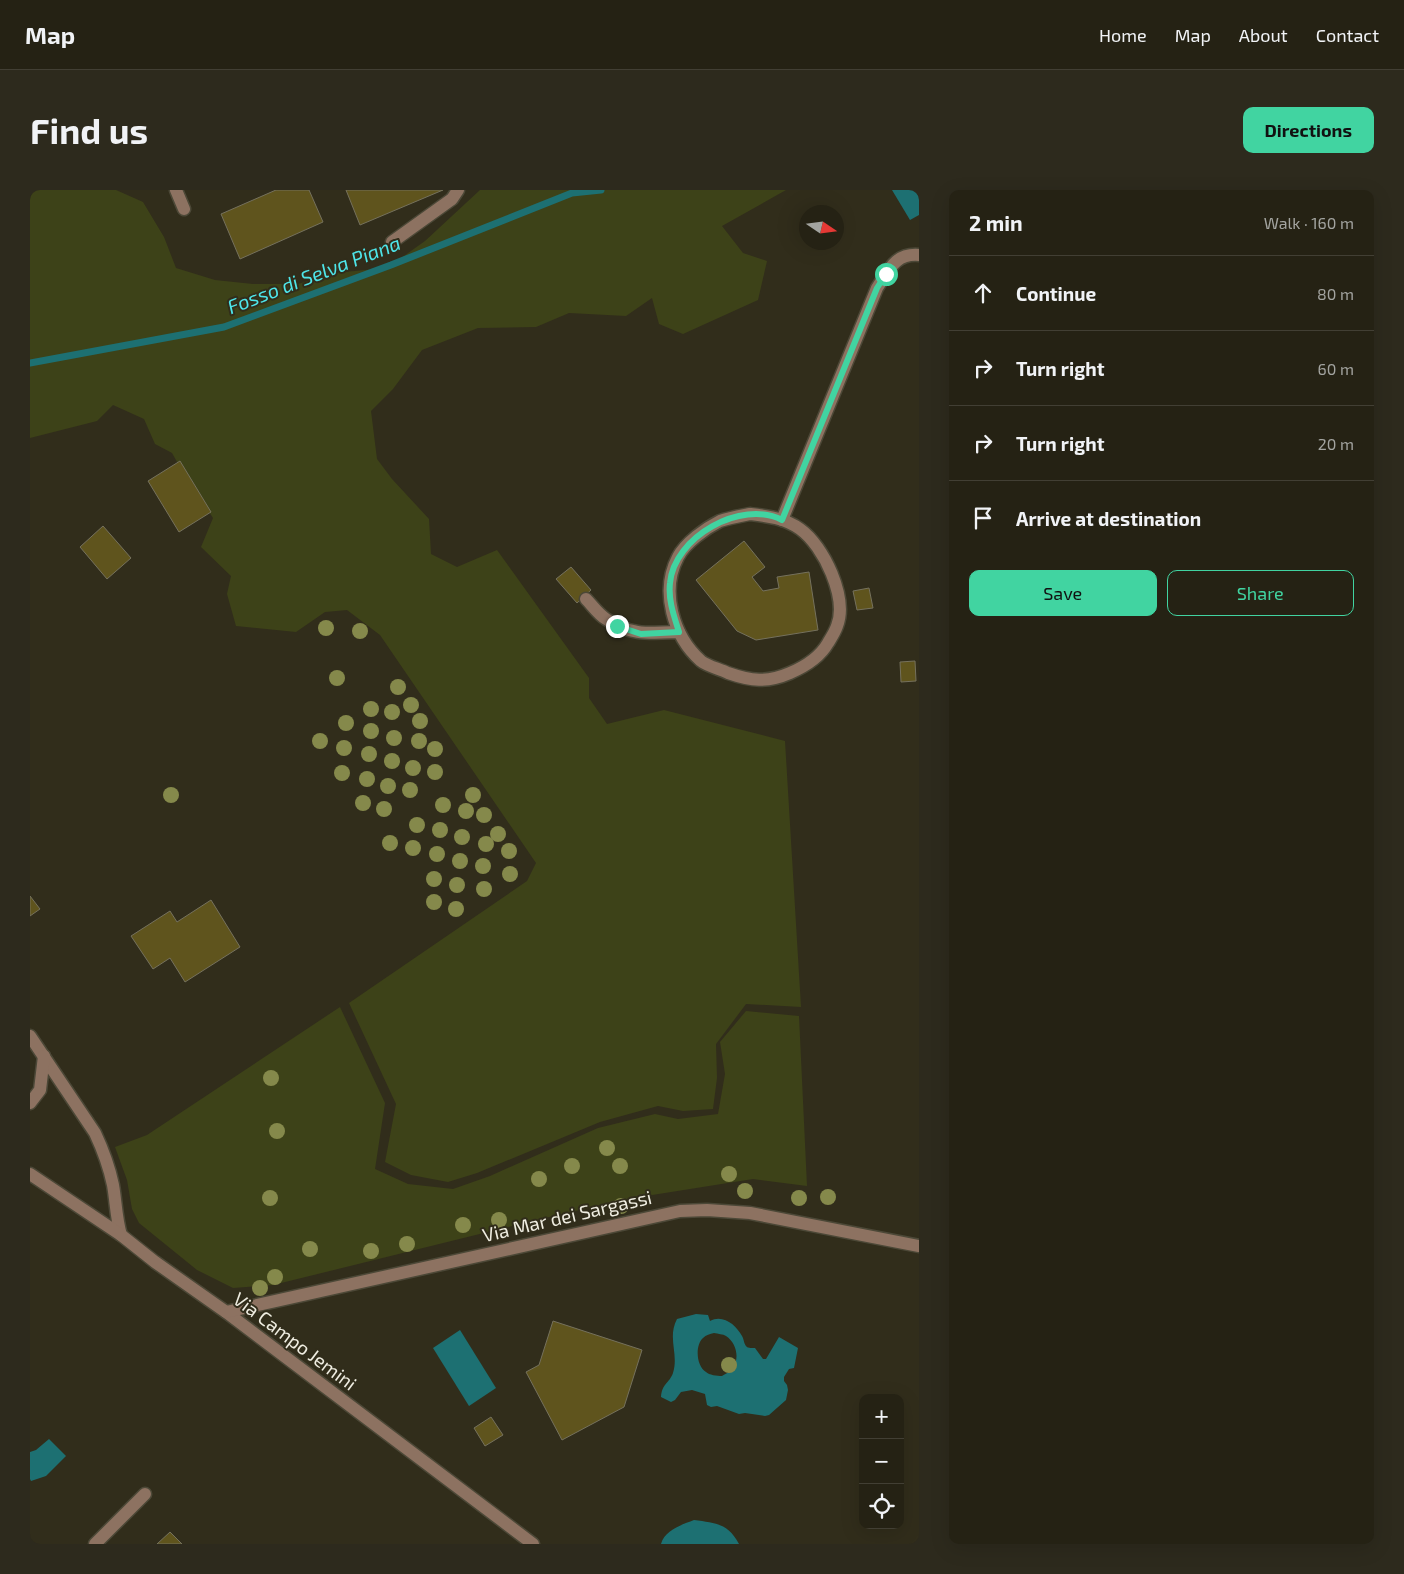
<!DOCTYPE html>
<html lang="en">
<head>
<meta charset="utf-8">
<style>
  :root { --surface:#252214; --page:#2d2a1d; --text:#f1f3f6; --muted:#a3a4a0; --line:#423f34; --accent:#41d4a1 }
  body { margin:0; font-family:"Exo 2",sans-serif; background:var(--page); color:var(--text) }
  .controls { position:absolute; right:15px; bottom:15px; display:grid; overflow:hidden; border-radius:10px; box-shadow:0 5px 20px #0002 }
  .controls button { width:45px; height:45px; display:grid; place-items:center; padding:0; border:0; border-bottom:1px solid var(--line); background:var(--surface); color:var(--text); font:25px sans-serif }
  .compass { position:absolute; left:769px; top:15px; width:45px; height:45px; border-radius:50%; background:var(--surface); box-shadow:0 5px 20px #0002; rotate:103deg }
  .stop { position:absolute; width:15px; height:15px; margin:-11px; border:4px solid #41d4a1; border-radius:50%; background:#fff }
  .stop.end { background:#41d4a1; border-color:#fff; box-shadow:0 1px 5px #0008 }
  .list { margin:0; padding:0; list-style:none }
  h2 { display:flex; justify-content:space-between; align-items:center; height:65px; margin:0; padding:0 20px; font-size:21px }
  h2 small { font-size:16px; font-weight:400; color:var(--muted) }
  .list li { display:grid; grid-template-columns:32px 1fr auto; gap:15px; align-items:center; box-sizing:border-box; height:75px; padding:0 20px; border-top:1px solid var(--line) }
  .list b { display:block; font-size:19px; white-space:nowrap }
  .list em { font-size:16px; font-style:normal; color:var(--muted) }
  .actions { display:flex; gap:10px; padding:15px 20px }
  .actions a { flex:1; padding:11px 0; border:1px solid var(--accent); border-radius:10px; text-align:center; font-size:18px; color:var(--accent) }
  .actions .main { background:var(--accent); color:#111 }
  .icon { flex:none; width:28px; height:28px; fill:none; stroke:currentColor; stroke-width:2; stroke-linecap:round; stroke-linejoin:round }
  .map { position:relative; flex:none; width:889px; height:1354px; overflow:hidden; border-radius:10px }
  header { display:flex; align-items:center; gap:30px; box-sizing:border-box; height:70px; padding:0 25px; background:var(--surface); border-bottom:1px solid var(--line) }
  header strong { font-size:24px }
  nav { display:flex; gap:28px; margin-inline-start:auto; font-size:18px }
  .intro { display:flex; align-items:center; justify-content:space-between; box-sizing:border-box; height:120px; padding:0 30px }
  h1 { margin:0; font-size:35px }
  .button { padding:12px 22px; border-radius:10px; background:var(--accent); color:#111; font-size:18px; font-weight:700 }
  main { display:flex; gap:30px; padding:0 30px }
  aside { flex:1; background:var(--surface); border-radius:10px; box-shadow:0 5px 20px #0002 }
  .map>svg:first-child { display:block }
  .green { fill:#3d4218 }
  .water { fill:#1d7072; fill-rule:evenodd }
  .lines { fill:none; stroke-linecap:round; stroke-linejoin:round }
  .stream { stroke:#1d7072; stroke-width:7 }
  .building { fill:#5f541d; stroke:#75715d }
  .minor-casing { stroke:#4c4837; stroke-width:15 }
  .minor { stroke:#8d7261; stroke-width:12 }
  .tree { fill:#85894b }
  .route { stroke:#41d4a1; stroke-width:6 }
  .labels { text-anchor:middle; stroke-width:4; stroke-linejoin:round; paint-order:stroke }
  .street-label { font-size:19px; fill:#efede1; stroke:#312d1b }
  .water-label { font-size:20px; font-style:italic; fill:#4ee5e9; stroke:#312d1b }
</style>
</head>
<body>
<header>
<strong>Map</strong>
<nav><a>Home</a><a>Map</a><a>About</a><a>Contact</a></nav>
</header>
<div class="intro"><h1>Find us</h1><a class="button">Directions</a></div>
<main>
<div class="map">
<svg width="889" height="1354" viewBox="0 0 889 1354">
  <rect width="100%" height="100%" fill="#312d1b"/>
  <g class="green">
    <polygon points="3,0 86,0 113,12 134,47 146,78 185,90 223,94 268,94 303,83 357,78 395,51 450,0 756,0 692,36 713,63 737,71 728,110 653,144 629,134 622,108 596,126 539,123 506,137 448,138 392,160 363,199 341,221 347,269 362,289 399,329 401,364 427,377 467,360 559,488 559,508 577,534 634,520 755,551 771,817 716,814 686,854 687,888 683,919 653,921 628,916 570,932 447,983 418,992 381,985 355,972 366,914 319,813 497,691 506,673 350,445 317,420 295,422 266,442 206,436 197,404 201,386 171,357 183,328 151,279 142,263 125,254 114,229 83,215 67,231 0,248 0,2"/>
    <polygon points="310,817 355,913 345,979 378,994 423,999 460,986 568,938 625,924 648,929 688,924 695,884 690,852 716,821 769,826 777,996 723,989 597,1009 519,1027 243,1095 203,1098 167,1080 109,1033 102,1019 97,990 85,957 117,945"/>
  </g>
  <g class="water">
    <polygon points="862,0 885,0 889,6 889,25 880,30"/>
    <path d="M 666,1124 L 678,1125 L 680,1131 C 693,1124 706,1135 712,1146 C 714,1149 714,1155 717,1157 C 717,1158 724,1158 725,1158 L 733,1169 L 736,1169 L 749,1147 L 768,1158 L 764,1178 L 759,1179 L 754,1187 L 754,1191 L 757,1195 L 758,1200 L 756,1210 L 739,1225 L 735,1226 L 715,1223 L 709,1224 L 687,1216 L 681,1217 L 677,1215 L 675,1204 L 662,1200 L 651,1202 L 645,1210 L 641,1212 L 631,1207 C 632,1193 639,1194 643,1183 C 649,1164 637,1148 647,1129 ZM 684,1143 C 688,1144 693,1144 696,1146 C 707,1153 710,1170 702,1179 C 700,1182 695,1184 692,1186 C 687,1186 679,1185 676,1182 C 666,1176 665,1155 673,1148 C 676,1145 680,1144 684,1143 Z"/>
    <polygon points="430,1140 466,1198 439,1216 403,1158"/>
    <polygon points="19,1249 36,1266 16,1286 1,1291 0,1289 0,1262 6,1260"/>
    <path d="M 664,1330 C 685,1333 698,1333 709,1354 L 631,1354 C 635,1340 651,1335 664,1330 Z"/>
  </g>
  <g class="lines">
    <polyline class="stream" points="0,173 194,137 361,75 542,3 571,0"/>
  </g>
  <g class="building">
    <polygon points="246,0 279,0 293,32 210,69 191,24"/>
    <polygon points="316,0 413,0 330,35"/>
    <polygon points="150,271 181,322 149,342 118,291"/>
    <polygon points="73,336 101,368 77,389 50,357"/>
    <polygon points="714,351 735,377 722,387 733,401 749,398 747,387 779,382 788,440 726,450 707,441 666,390"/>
    <polygon points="541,377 561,400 547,413 526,389"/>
    <polygon points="839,398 843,418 827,420 823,401"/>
    <polygon points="885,471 886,491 871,492 870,472"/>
    <polygon points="0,706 10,719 0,726"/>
    <polygon points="181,710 210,757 155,792 140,768 123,779 101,746 140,721 147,732"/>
    <polygon points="523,1131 612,1160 594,1217 532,1250 496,1182 509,1175"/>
    <polygon points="461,1227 473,1245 455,1256 444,1238"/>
    <polygon points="140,1342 152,1354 127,1354"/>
  </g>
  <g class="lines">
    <g class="minor-casing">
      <g id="minor">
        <polyline points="146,0 154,19"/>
        <polyline points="362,52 422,9 428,0"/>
        <path d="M 720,324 C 737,326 755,328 770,339 C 794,356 818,408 807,436 C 805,442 801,448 798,453 C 790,467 774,477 760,483 C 737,493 721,491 698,483 C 690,479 677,476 671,471 C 643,446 630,401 648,367 C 655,353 676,338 690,331 C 699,328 710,326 720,324 Z"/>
        <path d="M 752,330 L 847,98 C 859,80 865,63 889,65"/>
        <path d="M 556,409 C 562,415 568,424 576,429 C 599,446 622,443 649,442"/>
        <path d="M 0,846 L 65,943 C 73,960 79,976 83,995 C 86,1012 86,1028 91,1045"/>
        <polyline points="0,913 10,900 14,866"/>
        <polyline points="0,984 91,1045 125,1072 196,1122 503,1354"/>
        <polyline points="196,1122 650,1021 677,1020 720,1023 889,1056"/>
        <polyline points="65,1354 115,1304"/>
      </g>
    </g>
    <use href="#minor" class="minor"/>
  </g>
  <g class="tree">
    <circle cx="296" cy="438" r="8"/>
    <circle cx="330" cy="441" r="8"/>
    <circle cx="307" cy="488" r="8"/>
    <circle cx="368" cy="497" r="8"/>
    <circle cx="381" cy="515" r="8"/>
    <circle cx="341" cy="519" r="8"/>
    <circle cx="362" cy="522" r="8"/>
    <circle cx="390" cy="531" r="8"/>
    <circle cx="316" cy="533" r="8"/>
    <circle cx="341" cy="541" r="8"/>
    <circle cx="364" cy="548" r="8"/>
    <circle cx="290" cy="551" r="8"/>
    <circle cx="389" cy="551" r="8"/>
    <circle cx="314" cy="558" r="8"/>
    <circle cx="405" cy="559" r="8"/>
    <circle cx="339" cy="564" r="8"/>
    <circle cx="362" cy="571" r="8"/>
    <circle cx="383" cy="578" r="8"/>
    <circle cx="405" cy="582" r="8"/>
    <circle cx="312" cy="583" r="8"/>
    <circle cx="337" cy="589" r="8"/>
    <circle cx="358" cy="596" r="8"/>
    <circle cx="380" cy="600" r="8"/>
    <circle cx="141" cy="605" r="8"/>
    <circle cx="443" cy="605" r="8"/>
    <circle cx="333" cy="613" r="8"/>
    <circle cx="413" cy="615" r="8"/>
    <circle cx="354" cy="619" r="8"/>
    <circle cx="436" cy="621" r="8"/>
    <circle cx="454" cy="625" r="8"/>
    <circle cx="387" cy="635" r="8"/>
    <circle cx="410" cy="640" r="8"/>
    <circle cx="468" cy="644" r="8"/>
    <circle cx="432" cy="647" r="8"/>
    <circle cx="360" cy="653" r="8"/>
    <circle cx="456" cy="654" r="8"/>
    <circle cx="383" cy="658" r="8"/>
    <circle cx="479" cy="661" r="8"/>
    <circle cx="407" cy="664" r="8"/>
    <circle cx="430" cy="671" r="8"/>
    <circle cx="453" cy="676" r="8"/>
    <circle cx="480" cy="684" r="8"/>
    <circle cx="404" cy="689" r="8"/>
    <circle cx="427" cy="695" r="8"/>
    <circle cx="454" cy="699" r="8"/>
    <circle cx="404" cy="712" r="8"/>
    <circle cx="426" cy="719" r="8"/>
    <circle cx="241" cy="888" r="8"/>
    <circle cx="247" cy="941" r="8"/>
    <circle cx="577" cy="958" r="8"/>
    <circle cx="542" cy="976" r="8"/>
    <circle cx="590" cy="976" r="8"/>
    <circle cx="699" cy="984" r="8"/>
    <circle cx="509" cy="989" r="8"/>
    <circle cx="715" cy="1001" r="8"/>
    <circle cx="798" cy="1007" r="8"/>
    <circle cx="240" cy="1008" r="8"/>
    <circle cx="769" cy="1008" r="8"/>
    <circle cx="591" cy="1016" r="8"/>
    <circle cx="469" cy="1030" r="8"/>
    <circle cx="433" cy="1035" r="8"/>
    <circle cx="377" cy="1054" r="8"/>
    <circle cx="280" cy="1059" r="8"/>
    <circle cx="341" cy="1061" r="8"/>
    <circle cx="245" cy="1087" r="8"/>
    <circle cx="230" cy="1098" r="8"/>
    <circle cx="699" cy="1175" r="8"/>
  </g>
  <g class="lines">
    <path class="route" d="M 587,436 L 611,444 L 649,442 C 644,426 638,410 640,393 C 644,347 711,309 752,330 L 847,98 L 856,84"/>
  </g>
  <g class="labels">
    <g class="street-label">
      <text transform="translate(537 1026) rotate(-13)" y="7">Via Mar dei Sargassi</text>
      <text transform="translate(265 1151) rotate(37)" y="7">Via Campo Jemini</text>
    </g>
    <g class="water-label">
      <text transform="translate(284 85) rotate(-21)" y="7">Fosso di Selva Piana</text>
    </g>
  </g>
</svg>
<div class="controls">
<button>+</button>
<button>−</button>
<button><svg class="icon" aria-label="locate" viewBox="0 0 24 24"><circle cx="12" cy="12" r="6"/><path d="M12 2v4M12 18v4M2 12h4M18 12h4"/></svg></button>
</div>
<svg class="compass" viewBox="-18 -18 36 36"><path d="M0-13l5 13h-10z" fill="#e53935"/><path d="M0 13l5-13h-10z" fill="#a3a4a0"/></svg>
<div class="stop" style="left:856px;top:84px"></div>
<div class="stop end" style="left:587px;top:436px"></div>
</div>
<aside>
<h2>2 min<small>Walk · 160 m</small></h2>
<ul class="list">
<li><svg class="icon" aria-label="ahead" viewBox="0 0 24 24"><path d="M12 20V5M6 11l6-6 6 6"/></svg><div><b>Continue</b></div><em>80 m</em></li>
<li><svg class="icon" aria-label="right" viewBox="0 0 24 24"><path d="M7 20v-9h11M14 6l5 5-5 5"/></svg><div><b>Turn right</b></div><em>60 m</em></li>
<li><svg class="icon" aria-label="right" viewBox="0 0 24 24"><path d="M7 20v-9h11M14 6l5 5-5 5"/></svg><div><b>Turn right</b></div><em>20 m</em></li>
<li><svg class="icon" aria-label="arrive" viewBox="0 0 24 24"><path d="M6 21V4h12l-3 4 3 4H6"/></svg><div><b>Arrive at destination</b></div></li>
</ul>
<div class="actions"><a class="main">Save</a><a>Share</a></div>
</aside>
</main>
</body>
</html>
